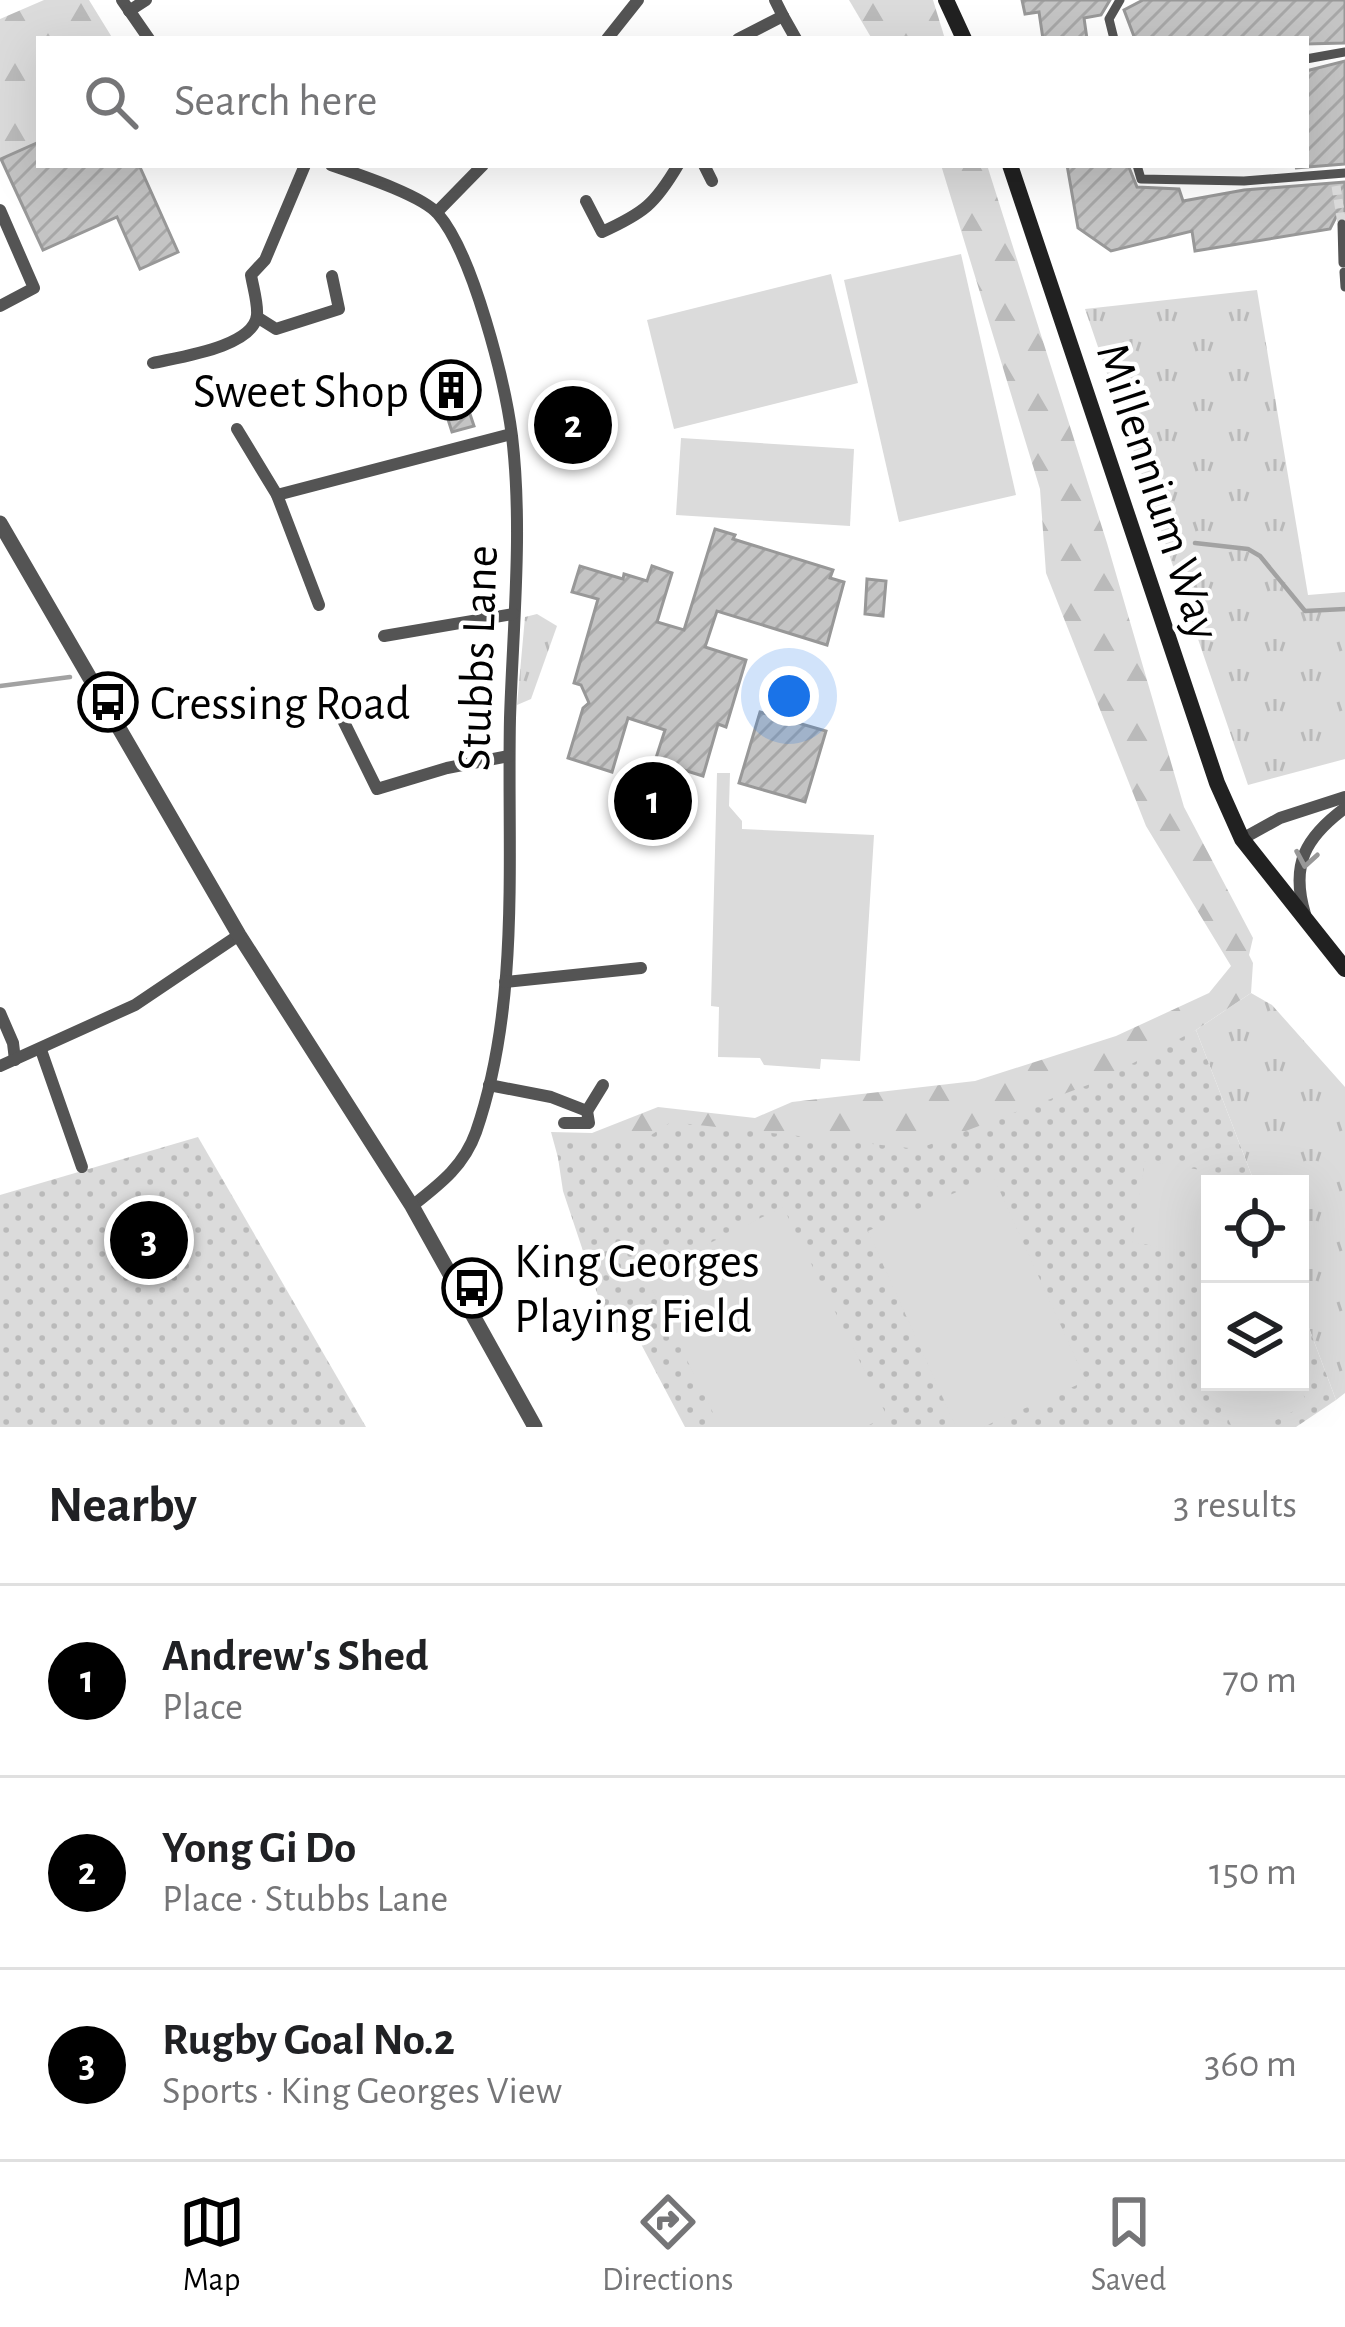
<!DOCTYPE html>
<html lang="en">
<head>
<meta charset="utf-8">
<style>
  :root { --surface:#fff; --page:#f2f2f2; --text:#202124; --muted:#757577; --line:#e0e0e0; --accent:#000 }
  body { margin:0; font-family:"Alegreya Sans",sans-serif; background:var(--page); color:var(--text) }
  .controls { position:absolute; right:36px; bottom:36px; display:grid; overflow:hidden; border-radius:0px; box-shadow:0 12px 48px #0002 }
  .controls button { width:108px; height:108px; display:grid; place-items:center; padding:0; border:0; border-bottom:3px solid var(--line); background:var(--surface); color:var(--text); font:60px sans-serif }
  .you { position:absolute; left:789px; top:696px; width:42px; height:42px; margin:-30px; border:9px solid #fff; border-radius:50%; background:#1a73e8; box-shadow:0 0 0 18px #1a73e833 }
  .badge { display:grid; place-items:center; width:78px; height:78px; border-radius:50%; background:var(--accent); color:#fff; font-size:39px; font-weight:700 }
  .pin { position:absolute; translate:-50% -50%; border:6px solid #fff; box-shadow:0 3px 12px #0006 }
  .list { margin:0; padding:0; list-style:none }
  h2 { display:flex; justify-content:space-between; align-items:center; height:156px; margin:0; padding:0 48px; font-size:51px }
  h2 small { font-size:39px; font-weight:400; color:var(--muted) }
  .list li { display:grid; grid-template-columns:78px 1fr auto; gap:36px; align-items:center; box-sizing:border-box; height:192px; padding:0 48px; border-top:3px solid var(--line) }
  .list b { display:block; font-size:45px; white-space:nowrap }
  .list p { margin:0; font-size:39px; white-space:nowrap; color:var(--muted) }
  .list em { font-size:39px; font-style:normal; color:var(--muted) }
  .icon { flex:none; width:66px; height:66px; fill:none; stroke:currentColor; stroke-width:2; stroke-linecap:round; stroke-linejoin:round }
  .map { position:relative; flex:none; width:1345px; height:1427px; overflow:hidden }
  .search { position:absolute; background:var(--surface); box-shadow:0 12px 48px #0002; left:36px; right:36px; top:36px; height:132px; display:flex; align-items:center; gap:30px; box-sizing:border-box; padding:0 42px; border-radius:0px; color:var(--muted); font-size:45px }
  .sheet { height:732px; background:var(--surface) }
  nav { display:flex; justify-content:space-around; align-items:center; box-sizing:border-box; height:168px; border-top:3px solid var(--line); background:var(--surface); font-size:33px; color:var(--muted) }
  nav a { display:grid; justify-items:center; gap:6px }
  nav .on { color:var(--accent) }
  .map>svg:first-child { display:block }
  .grass { fill:url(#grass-tufts) }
  .forest { fill:url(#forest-firs) }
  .park { fill:url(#park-dots) }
  .pitch { fill:#dbdbdb }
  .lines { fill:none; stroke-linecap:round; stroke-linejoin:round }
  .stream { stroke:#a2a2a2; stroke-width:4.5 }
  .building { fill:url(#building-hatch); stroke:#989898; stroke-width:3 }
  .pedestrian-tunnel { stroke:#d9d9d9; stroke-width:9; stroke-dasharray:9 4.5; stroke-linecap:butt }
  .pedestrian { stroke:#545454; stroke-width:9 }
  .minor { stroke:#545454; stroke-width:12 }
  .tertiary { stroke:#545454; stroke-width:15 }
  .secondary { stroke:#212121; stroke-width:16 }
  .oneway { stroke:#989898 }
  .labels { text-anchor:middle; stroke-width:9; stroke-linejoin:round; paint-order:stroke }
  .poi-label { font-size:48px; fill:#000; stroke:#fff; text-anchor:start }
  .street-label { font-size:48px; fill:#000; stroke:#fff }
</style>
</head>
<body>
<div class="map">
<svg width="1345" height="1427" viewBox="0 0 1345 1427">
  <defs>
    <pattern id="grass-tufts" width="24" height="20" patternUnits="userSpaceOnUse" patternTransform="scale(3)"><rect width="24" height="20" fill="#dbdbdb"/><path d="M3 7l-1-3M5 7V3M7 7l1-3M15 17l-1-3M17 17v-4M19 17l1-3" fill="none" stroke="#bababa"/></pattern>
    <pattern id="forest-firs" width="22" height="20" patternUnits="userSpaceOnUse" patternTransform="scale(3)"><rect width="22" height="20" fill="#dbdbdb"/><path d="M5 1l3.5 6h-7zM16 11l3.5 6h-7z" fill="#bababa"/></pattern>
    <pattern id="park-dots" width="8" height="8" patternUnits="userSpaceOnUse" patternTransform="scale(3)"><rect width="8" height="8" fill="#dbdbdb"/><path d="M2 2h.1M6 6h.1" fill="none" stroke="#bababa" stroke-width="1.8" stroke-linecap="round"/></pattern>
    <pattern id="building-hatch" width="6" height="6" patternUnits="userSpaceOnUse" patternTransform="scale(3)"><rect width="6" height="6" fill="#c4c4c4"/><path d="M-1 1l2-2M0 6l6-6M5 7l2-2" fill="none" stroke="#a7a7a7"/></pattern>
  </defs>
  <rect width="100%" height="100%" fill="#fff"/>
  <g class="grass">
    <polygon points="1257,290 1308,595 1345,592 1345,759 1248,785 1085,309"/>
    <polygon points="537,614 557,626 531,699 517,705 525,617"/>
    <polygon points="1251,993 1272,1005 1345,1087 1345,1393 1336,1400 1300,1304 1300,1184 1255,1184 1196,1030"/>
  </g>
  <g class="forest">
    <polygon points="44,0 89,0 113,39 39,39 39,145 0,160 0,19"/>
    <polygon points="849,0 933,0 945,39 872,39"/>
    <polygon points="941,165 987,165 1107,543 1184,807 1253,938 1249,955 1253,963 1251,993 1196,1030 1104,1105 602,1259 593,1286 551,1132 592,1133 658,1107 755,1118 792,1102 975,1081 1116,1036 1209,993 1231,966 1146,826 1046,573 1040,489"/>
  </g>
  <g class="park">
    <polygon points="1196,1030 1255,1184 1210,1184 1210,1382 1300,1382 1300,1304 1336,1400 1296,1427 685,1427 632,1327 611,1335 563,1191 555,1138 639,1143 671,1122 918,1149 1101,1080"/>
    <polygon points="198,1137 366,1427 0,1427 0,1195"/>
  </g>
  <g class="pitch">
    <polygon points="961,254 1016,495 899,522 844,280"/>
    <polygon points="831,274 858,383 674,429 647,320"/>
    <polygon points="681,438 854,449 850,526 676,515"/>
    <polygon points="717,773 730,773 729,806 742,821 742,829 874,835 860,1061 821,1059 820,1069 764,1065 760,1058 718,1057 719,1007 711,1006"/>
    <polygon points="1145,1161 1226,1174 1225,1184 1210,1184 1210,1255 1132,1242"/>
    <polygon points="993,1176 1086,1381 983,1427 956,1427 868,1231"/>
    <polygon points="783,1207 887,1416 865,1427 720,1427 645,1275"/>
    <polygon points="1210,1363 1210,1382 1297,1382 1308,1404 1262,1427 1232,1427 1202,1367"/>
  </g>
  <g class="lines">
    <g class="stream">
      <polyline points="1195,543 1248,549 1260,556 1305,611 1345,609"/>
      <polyline points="0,686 70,677"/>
    </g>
  </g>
  <g class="building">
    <polygon points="1022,0 1110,0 1101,15 1084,18 1087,39 1043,39 1039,12 1025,14"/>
    <polygon points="1143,0 1345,0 1345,43 1306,44 1306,39 1135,39 1124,10"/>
    <polygon points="1345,61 1345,164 1295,168 1306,165 1306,71"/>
    <polygon points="39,142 39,165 139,165 178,252 140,269 117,217 43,250 1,159"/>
    <polygon points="1067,165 1128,165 1137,187 1179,189 1183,201 1244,190 1345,182 1345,216 1336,217 1330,229 1195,251 1192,231 1111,251 1078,228"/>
    <polygon points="458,378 474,426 452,432 437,385"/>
    <polygon points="715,529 735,535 733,539 833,570 830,578 844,582 827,645 717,611 705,647 746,660 726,727 718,724 703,776 655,761 665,730 628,718 612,772 568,758 583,708 589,703 581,685 574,683 598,599 572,592 580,566 623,579 624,574 647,581 652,566 672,573 657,622 684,630"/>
    <polygon points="867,579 886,581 883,616 865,614"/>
    <polygon points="760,712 826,731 805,802 739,783"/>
    <polygon points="637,791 669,794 668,812 636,809"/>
  </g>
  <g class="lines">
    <polyline class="pedestrian-tunnel" points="1336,186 1342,224"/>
    <g class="pedestrian">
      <polyline points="1114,39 1109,19 1120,0"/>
      <polyline points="1306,59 1345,52"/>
      <polyline points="1137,165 1141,179 1244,181 1345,173"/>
      <polyline points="1342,224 1343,263"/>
      <polyline points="1344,272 1345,287"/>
    </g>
    <g class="minor">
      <polyline points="122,0 149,39"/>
      <polyline points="129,11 146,0"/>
      <polyline points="783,16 796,39"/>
      <polyline points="607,39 638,0"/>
      <polyline points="738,39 783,16 775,0"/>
      <path d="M 331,165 C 357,174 422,195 438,214 C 473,254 505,382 512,436 C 523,529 513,625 510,718 C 507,853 521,1002 476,1132 C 464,1166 440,1184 412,1206"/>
      <polyline points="704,165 712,181"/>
      <path d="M 586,201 L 602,232 C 644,213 655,204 678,165"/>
      <polyline points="0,210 34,288 0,306"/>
      <polyline points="437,212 483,165"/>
      <polyline points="257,317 276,329 339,309 332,276"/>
      <path d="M 153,363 C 179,357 254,347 257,315 C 258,303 253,287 251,275 L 265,260 L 305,165"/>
      <polyline points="237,429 277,495 319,605"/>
      <polyline points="277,495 511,434"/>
      <polyline points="384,636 513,614"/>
      <polyline points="339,712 377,789 447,768 509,756"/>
      <polyline points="1242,839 1280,818 1345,797"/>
      <path d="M 1305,914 C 1290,864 1306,837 1345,808"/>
      <polyline points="505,982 641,968"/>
      <polyline points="0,1013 13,1043 15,1060"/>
      <polyline points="41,1050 82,1167"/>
      <polyline points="0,1066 135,1005 239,935"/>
      <polyline points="489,1085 551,1097 587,1111 589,1123 564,1123"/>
      <polyline points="587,1111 603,1085"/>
    </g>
    <polyline class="tertiary" points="0,523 239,935 412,1206 535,1427"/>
    <g class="secondary">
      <polyline points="946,0 964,39"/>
      <polyline points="1010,165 1217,783 1242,839 1345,969"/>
    </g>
  </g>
  <defs><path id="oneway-chevron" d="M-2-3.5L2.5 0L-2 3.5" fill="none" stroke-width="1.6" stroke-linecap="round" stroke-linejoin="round" transform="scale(3)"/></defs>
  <use class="oneway" href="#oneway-chevron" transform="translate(1306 859) rotate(100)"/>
  <defs>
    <g id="building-ring" transform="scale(3)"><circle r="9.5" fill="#fff" stroke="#000" stroke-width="1.5"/><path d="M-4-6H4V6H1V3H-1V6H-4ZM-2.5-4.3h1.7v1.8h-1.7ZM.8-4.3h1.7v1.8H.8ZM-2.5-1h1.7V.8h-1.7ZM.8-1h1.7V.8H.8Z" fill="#000"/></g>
    <g id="bus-ring" transform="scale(3)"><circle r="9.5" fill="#fff" stroke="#000" stroke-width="1.5"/><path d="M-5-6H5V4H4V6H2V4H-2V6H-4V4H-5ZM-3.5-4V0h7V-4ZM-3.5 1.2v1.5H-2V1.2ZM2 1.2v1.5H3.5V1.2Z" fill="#000"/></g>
  </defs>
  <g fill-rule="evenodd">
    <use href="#building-ring" x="451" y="390"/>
    <use href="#bus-ring" x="108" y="702"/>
    <use href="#bus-ring" x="472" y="1288"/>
  </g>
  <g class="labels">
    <g class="poi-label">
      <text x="409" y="407" text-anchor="end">Sweet Shop</text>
      <text x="150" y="719">Cressing Road</text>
      <text x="514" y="1277">King Georges<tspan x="514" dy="55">Playing Field</tspan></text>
    </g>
    <g class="street-label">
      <text transform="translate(1160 491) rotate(72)" y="17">Millennium Way</text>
      <text transform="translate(476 658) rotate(-88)" y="17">Stubbs Lane</text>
    </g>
  </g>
</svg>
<div class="controls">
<button><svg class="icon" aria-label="locate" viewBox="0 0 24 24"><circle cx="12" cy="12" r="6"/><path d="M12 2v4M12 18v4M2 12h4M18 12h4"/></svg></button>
<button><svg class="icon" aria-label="layers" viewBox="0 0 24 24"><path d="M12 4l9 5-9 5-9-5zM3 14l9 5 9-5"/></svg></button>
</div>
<div class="you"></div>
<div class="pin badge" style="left:653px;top:801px">1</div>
<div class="pin badge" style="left:573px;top:425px">2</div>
<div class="pin badge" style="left:149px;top:1240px">3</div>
<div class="search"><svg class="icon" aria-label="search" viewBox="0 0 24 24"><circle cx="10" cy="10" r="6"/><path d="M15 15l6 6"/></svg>Search here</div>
</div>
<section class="sheet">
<h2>Nearby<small>3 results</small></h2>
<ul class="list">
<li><span class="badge">1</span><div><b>Andrew's Shed</b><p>Place</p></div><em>70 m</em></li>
<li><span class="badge">2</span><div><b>Yong Gi Do</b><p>Place · Stubbs Lane</p></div><em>150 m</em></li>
<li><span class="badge">3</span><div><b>Rugby Goal No.2</b><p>Sports · King Georges View</p></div><em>360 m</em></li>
</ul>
</section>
<nav>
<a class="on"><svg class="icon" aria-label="map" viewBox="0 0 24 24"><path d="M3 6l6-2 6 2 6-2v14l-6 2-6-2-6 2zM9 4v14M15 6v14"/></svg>Map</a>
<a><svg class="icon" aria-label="directions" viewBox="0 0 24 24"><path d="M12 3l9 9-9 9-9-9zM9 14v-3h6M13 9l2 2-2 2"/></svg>Directions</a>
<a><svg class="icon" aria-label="saved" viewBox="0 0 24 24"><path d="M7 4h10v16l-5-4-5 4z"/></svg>Saved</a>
</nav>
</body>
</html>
